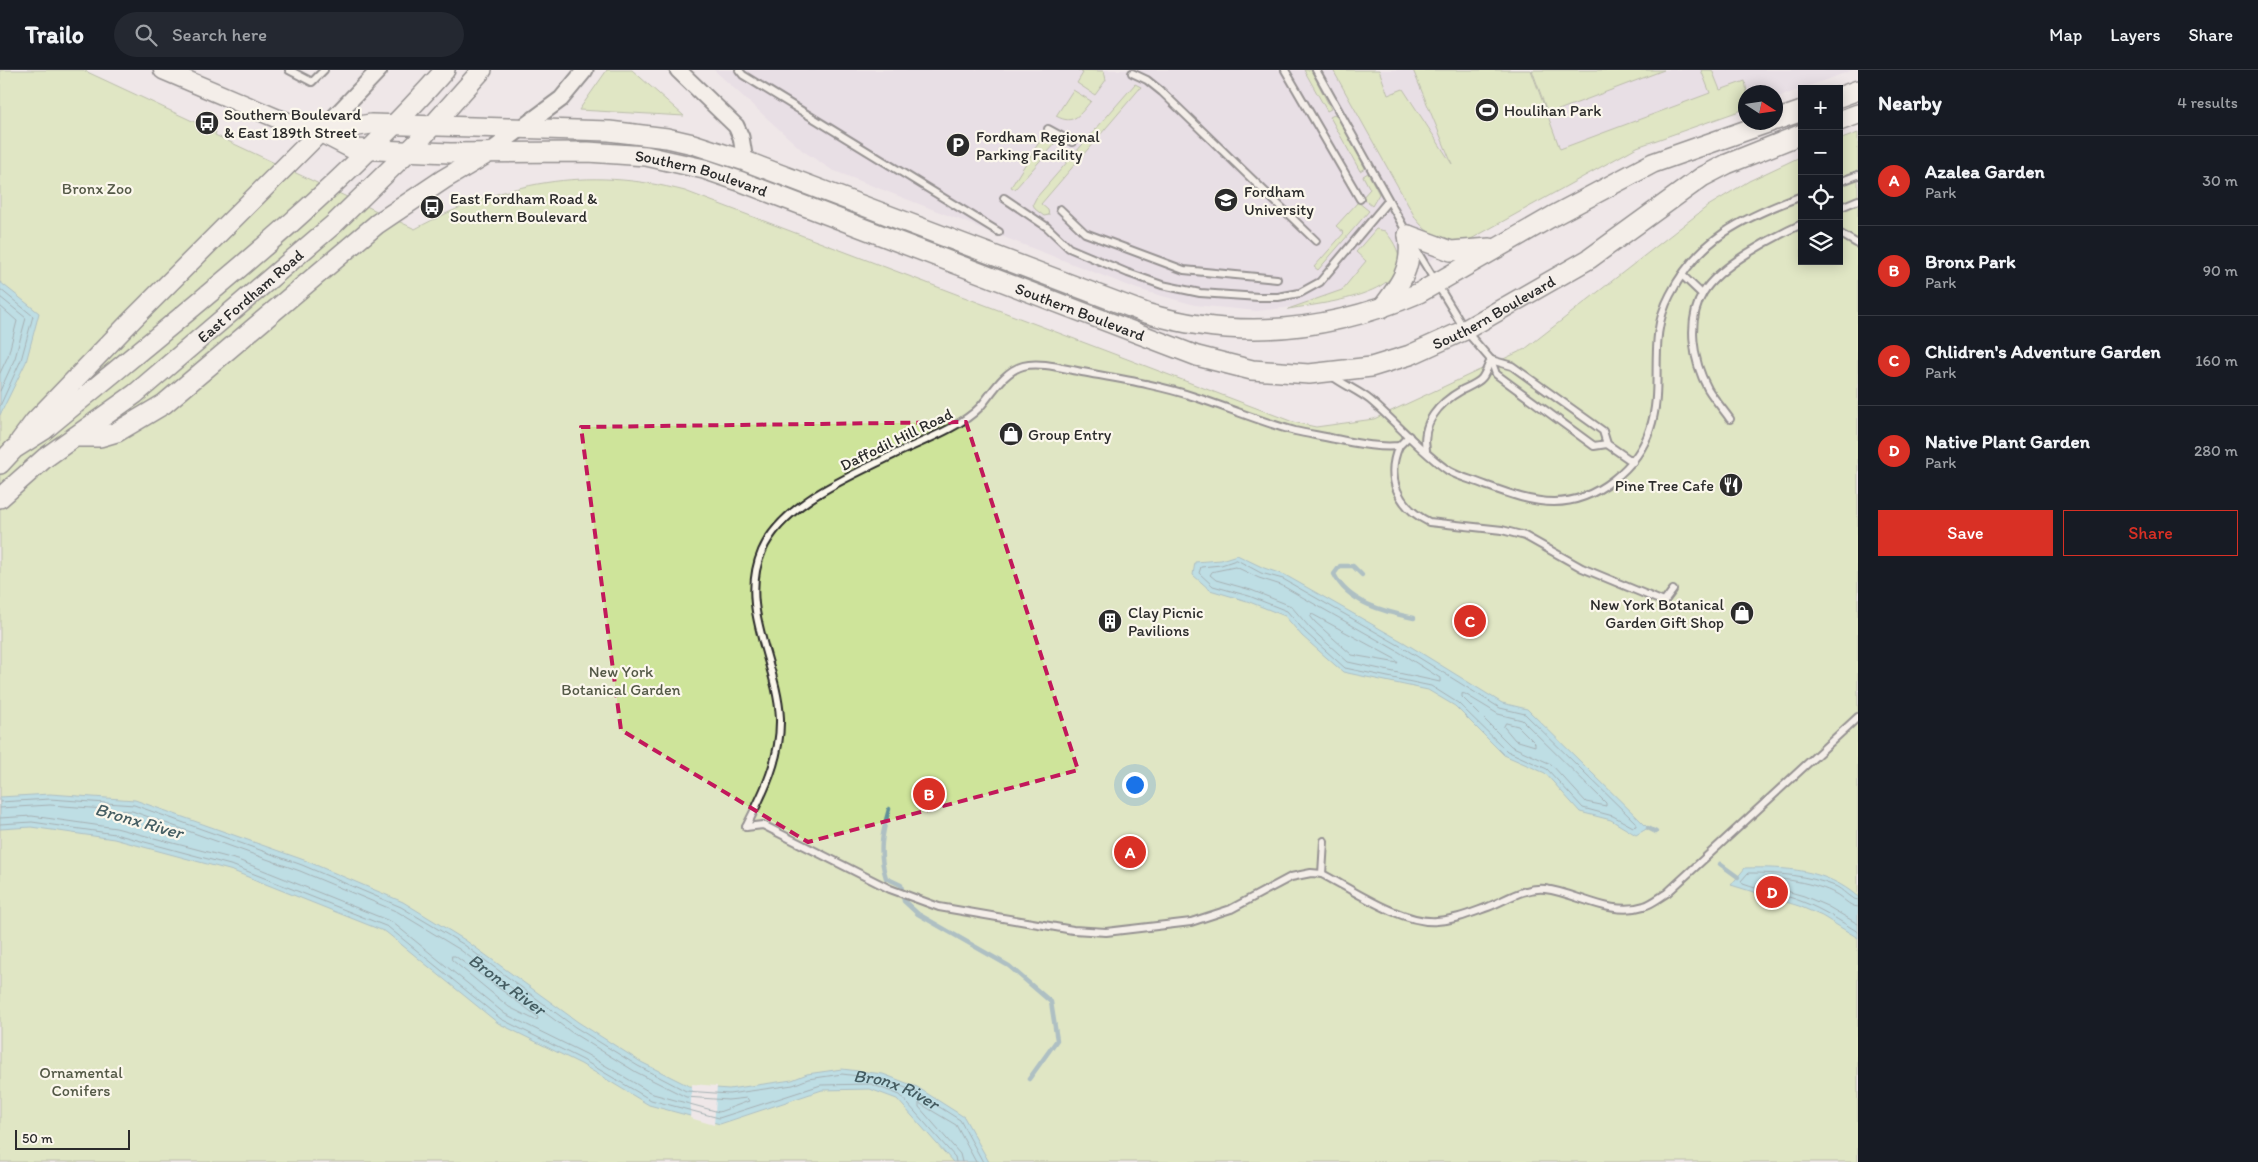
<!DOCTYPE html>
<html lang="en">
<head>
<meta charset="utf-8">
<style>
  :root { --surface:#171b24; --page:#242831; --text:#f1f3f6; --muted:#9ea1a6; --line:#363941; --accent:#d93025 }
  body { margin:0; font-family:Itim,sans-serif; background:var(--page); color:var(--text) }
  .controls { position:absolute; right:15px; top:15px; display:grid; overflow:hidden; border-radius:0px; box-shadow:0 2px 12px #0003 }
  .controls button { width:45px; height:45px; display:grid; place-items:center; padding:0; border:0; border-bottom:1px solid var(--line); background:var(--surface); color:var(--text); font:25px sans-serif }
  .compass { position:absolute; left:1738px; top:15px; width:45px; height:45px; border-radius:50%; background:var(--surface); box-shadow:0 2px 12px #0003; rotate:102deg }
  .scale { position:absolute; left:15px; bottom:12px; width:115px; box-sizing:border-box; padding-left:5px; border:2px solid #2b2b2b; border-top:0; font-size:14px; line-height:18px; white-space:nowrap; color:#2b2b2b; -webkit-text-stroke:4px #fbf7ec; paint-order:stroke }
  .you { position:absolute; left:1134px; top:714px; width:18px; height:18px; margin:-12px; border:4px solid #fff; border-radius:50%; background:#1a73e8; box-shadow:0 0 0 8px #1a73e833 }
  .badge { display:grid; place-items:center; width:32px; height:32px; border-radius:50%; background:var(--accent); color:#fff; font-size:16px; font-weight:700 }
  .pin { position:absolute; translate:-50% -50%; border:2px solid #fff; box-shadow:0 1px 5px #0006 }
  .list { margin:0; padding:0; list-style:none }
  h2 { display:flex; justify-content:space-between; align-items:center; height:65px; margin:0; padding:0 20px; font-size:21px }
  h2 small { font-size:16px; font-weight:400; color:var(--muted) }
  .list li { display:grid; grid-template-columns:32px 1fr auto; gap:15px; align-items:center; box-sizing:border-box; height:90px; padding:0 20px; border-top:1px solid var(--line) }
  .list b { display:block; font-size:19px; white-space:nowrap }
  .list p { margin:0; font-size:16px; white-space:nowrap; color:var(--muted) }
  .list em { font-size:16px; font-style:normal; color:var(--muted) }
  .actions { display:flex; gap:10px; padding:15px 20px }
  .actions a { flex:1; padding:11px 0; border:1px solid var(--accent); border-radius:0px; text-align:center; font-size:18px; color:var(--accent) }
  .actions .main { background:var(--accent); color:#fff }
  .icon { flex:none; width:28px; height:28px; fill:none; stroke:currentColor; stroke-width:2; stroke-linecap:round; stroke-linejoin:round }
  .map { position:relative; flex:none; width:1858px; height:1092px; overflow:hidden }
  header { display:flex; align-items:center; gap:30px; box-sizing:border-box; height:70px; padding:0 25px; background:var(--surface); border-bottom:1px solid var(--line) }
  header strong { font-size:24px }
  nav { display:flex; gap:28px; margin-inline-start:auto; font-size:18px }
  .search { width:350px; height:45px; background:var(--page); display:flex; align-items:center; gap:12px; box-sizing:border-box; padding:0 18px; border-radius:28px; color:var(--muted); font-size:19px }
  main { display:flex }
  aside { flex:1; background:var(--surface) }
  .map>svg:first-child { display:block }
  .built { fill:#e1d4e3 }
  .green { fill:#cee49a; stroke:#7c8862 }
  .water { fill:#83d2e1; stroke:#608f98 }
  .pier { fill:#efe7e8 }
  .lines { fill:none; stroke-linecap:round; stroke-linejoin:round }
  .shore { stroke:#4e6e74; stroke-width:1 }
  .stream { stroke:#608f98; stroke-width:4.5 }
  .service-casing { stroke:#2b2b2b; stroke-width:10 }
  .tertiary-casing { stroke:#2b2b2b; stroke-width:19 }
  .secondary-casing { stroke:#2b2b2b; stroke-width:21 }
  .primary-casing { stroke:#2b2b2b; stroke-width:22 }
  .service { stroke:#fbf7ec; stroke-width:6 }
  .tertiary { stroke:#fbf7ec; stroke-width:15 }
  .secondary { stroke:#fbf7ec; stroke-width:18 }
  .primary { stroke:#fbf7ec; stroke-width:19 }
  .marked { fill:none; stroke:#c2185b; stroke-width:4; stroke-dasharray:10 6; stroke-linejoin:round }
  .labels { text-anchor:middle; stroke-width:4.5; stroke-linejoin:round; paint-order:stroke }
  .poi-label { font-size:16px; fill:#2b2b2b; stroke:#fbf7ec; text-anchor:start }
  .street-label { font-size:16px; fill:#2b2b2b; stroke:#fbf7ec }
  .park-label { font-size:16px; fill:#545947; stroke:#fbf7ec }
  .water-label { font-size:18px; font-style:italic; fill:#455d62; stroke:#fbf7ec }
</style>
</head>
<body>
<header>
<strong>Trailo</strong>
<div class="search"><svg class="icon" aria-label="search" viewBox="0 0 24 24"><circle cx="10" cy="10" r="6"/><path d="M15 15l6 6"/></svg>Search here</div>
<nav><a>Map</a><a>Layers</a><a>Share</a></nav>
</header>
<main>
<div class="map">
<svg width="1858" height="1092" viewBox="0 0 1858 1092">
  <rect width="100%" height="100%" fill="#efe7e8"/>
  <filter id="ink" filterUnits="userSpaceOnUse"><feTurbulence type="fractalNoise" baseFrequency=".02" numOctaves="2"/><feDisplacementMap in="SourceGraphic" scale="10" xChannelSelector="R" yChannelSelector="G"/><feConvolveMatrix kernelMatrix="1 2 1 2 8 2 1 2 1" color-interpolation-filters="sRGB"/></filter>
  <g filter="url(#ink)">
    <polygon class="built" points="714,0 1853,0 1776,28 1776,22 1746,22 1745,39 1637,77 1471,169 1373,220 1316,234 1257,241 1195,235 1137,219 832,100 803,81"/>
    <g class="green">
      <path d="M 0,0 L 83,0 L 216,62 L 215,65 L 415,159 C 503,112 586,95 685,121 L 1293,352 L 1316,357 L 1374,349 L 1525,279 L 1708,136 L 1749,111 L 1802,86 L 1802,191 L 1839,191 L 1839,70 L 1858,63 L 1858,1092 L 0,1092 Z"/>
      <polygon points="607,0 632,0 684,46 579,40"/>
      <polygon points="1078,0 1104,1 1106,10 1095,25 1077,13 1083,3"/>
      <polygon points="1304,0 1311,0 1331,39 1327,41"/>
      <path d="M 1333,0 L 1379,0 L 1388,25 L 1403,19 L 1452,94 L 1413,0 L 1531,0 L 1560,79 L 1710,23 L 1701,0 L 1712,0 L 1720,20 L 1745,11 L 1747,22 L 1745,39 L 1637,77 L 1471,169 C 1449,178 1429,166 1416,149 Z"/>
      <polygon points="1532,0 1664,0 1548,44"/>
      <polygon points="1135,14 1141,17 1041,134 1048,140 1049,145 1044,146 1035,139 1033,134 1036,128"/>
      <path d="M 1073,20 L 1091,31 C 1080,44 1074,56 1056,46 Z"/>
      <polygon points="1336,44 1365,98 1360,101 1330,47"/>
      <polygon points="1043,66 1055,74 1015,119 1011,117"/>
      <polygon points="1368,103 1379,124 1372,136 1362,128 1370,119 1363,106"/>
      <polygon points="1358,132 1369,141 1318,200 1314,197 1344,163 1336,156"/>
      <path d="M 1376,159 L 1385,161 C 1438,223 1324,233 1288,239 L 1342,220 L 1366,191 L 1356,182 Z"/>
    </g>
    <g class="water">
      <polygon points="0,212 39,243 26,292 0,345"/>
      <polygon points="1237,485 1264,498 1285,505 1405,573 1502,633 1527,639 1648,758 1636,765 1611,750 1580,742 1545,703 1504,685 1455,636 1428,620 1343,602 1302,566 1285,546 1247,531 1210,520 1193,505 1195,492 1221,490"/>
      <polygon points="50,724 135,730 304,790 403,832 465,870 578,952 641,992 689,1016 729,1019 792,1010 807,1004 842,999 883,1004 917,1017 964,1047 989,1092 953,1092 897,1029 870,1019 822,1020 720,1054 649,1035 581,994 498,953 386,862 233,801 114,769 31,757 0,759 0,727"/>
      <path d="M 1745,798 C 1786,797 1826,799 1858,827 L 1858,868 L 1822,846 L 1799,836 L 1731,815 Z"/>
    </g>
    <polygon class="pier" points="692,1014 717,1016 714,1055 690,1048"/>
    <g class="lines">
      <g class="shore">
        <polyline points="0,219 33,246 21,290 0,336"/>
        <polyline points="0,227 26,248 15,288 0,321"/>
        <polyline points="0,236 17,251 8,286 0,303"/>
        <polygon points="1237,490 1261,503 1283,509 1402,577 1500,638 1525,644 1636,753 1636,756 1633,757 1613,746 1583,738 1547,699 1507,681 1458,633 1431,616 1345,598 1305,562 1287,541 1249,526 1213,516 1199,503 1201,497 1221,495"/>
        <polygon points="1236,497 1259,508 1281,515 1399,582 1440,608 1440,612 1348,592 1310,558 1291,536 1251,520 1216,510 1210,505 1212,502"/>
        <polygon points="1312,544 1395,589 1398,593 1352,585 1315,552 1311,547"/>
        <polygon points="1465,624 1498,644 1522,650 1606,733 1606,736 1586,732 1551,694 1511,676 1462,627 1462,624"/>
        <polygon points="1506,653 1518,656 1535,673 1535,676 1515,670 1504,657"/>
        <path id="s1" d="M 0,732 L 50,729 L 134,735 L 302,795 L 401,837 L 463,874 L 575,957 L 638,996 L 686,1021 L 729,1024 L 793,1015 L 808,1009 L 842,1004 L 882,1009 L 914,1021 L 960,1050 L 983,1092"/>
        <path id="s2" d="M 0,738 L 50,735 L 132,741 L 300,801 L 398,842 L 459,879 L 571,962 L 636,1002 L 686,1027 L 728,1030 L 747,1028 L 749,1031 L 719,1042 L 653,1024 L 586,984 L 505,944 L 392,852 L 238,790 L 116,758 L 32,746 L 0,748"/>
        <polyline points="0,754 32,752 115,764 234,796 388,857 501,949 583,990 651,1030 719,1048 821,1015 871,1014 900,1025 955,1087 956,1092"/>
        <path d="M 1858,830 C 1849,829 1843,819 1835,816 C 1807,805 1778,803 1748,803 L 1741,811 L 1743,814 C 1762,821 1784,824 1803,832 C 1822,839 1840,851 1858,862"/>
        <path d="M 1858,837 C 1848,836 1843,827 1834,823 C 1821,815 1772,804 1760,811 L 1762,814 L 1804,826 L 1827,836 L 1858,854"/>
        <polygon points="452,886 455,886 537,946 538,949 535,950 509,937 452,890"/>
        <polyline points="962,1092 960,1084 919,1037 919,1033 956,1055 976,1092"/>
      </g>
      <g class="stream">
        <path d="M 1362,505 L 1353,496 L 1340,496 L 1334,504 C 1348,533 1385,542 1414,548"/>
        <path d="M 889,739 C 882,764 878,782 886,808 L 901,815 L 904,831 L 918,844 L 1009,896 L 1051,932 L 1057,970 L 1029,1009"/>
        <polyline points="1648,758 1656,762"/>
        <polyline points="1720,794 1738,807"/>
      </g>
      <g class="service-casing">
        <g id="service">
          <polyline points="289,0 312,12 324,0"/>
          <polyline points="739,0 743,5 999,162"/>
          <polyline points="1285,0 1360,129"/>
          <polyline points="1316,0 1407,163"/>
          <polyline points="1132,3 1147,10 1162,22 1316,171"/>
          <polyline points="1048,59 1072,72"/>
          <polyline points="1839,112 1858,105"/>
          <polyline points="1004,128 1047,157 1069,178 1128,203 1162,215 1200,223 1259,227 1278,227 1300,223 1320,212 1388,131"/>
          <polyline points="1839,138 1858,130"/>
          <polyline points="1060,139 1085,163 1184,200 1277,209"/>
          <polyline points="1839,163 1858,174"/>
          <polyline points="1415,178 1465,260 1491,290 1496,304 1594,376 1607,374"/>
          <polyline points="1682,205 1702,224"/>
          <polyline points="1491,290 1512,296 1603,361 1607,374 1633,392"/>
          <path d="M 1332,306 C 1344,315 1359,321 1370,330 C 1395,351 1422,383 1449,401 C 1459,407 1473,410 1485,415 C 1507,423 1530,432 1554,432 C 1596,432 1638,397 1650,359 C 1665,315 1646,270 1670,225 C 1699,168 1744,147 1802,126"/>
          <path d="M 1730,349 C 1723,339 1714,329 1708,319 C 1693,292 1686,251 1703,223 C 1719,196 1773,167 1802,154"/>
          <path d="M 1399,376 C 1385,408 1398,437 1429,452 L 1502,460 L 1525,466 L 1582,498 L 1664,532 L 1673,520"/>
          <path d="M 1426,380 C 1421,353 1439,333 1462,320 C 1468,317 1478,313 1482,308 C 1486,303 1488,295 1491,290"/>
          <path d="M 746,757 L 763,755 L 890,819 L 939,837 L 1073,860 L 1106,862 L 1191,852 L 1231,839 L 1291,807 L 1311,803 L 1322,804 C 1353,820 1402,854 1437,851 C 1455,850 1471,843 1488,837 C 1506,830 1524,817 1545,819 C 1578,823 1610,847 1644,836 C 1652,834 1660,827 1667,823 L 1858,647"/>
          <path d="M 746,757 C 764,722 781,688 780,648 C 777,592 738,537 762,481 C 782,434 849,407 893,385 C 920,372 960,358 980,337 C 992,323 1004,301 1023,296 C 1040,291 1065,299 1082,302 C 1120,309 1159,315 1195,327 C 1229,338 1261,352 1295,361 C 1308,364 1322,366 1335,369 C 1356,373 1377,378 1399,376 L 1409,366"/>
          <polyline points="1322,804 1324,771"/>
        </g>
      </g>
      <g class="tertiary-casing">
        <g id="tertiary">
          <polyline points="678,0 736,56 741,67 745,91"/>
          <polyline points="320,62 379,0"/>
          <polyline points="488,83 561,29 585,0"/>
        </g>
      </g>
      <g class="secondary-casing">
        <polyline id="secondary" points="163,0 276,48 320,62"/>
      </g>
      <g class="primary-casing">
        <g id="primary">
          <polyline points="1839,27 1858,20"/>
          <polyline points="1776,50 1802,41"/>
          <polyline points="1839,51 1858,44"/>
          <path id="s3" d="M 320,62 L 353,79 L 450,83 L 588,82 L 646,86 L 704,99 L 742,112 L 1197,286 L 1252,300 L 1309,304 L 1371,297 L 1410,285 L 1465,260 L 1589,189 L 1702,107 L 1727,94 L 1802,64"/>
          <path d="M 320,62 L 371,54 L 609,61 L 667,68 L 693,74 L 745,91 L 1146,243 C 1239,271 1331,261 1419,223 L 1553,146 L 1653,93 L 1770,52"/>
          <polyline points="1408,165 1451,181 1490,178"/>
          <path d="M 1382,238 C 1400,215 1414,196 1408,165"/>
          <polyline points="75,367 100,367 117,362 164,334 377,154 444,109 488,83"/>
          <polyline points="20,371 35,351 133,249 320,62"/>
          <path d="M 0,394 L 14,379 L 44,360 C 182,245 326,135 445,0"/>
          <path id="s4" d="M 0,428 L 45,388 L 135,324 L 334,154 L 416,74 L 482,0"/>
        </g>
      </g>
      <use href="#service" class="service"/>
      <use href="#tertiary" class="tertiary"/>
      <use href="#secondary" class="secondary"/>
      <use href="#primary" class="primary"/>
    </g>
  </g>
  <path d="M0 0H1858V1092H0ZM 966,352 L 1078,700 L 808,772 L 621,660 L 581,357 Z" fill="#efe7e8" fill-opacity=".55" fill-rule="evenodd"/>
  <path class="marked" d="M 966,352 L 1078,700 L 808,772 L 621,660 L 581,357 Z"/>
  <defs>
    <g id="stadium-disc" transform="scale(1.25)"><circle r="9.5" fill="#2b2b2b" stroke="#fbf7ec"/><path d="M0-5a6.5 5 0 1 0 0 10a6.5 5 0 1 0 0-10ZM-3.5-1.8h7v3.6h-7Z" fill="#fff"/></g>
    <g id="bus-disc" transform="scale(1.25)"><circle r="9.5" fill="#2b2b2b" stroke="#fbf7ec"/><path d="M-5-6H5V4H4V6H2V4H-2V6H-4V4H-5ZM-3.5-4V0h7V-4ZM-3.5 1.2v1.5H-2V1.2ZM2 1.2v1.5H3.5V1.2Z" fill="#fff"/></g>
    <g id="parking-disc" transform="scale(1.25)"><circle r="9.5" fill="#2b2b2b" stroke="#fbf7ec"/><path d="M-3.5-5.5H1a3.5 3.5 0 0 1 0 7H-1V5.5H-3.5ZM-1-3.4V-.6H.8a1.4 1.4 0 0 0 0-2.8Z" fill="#fff"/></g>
    <g id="university-disc" transform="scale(1.25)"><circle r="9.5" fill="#2b2b2b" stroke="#fbf7ec"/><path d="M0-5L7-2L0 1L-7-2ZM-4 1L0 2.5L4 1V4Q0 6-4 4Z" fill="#fff"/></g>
    <g id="shop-disc" transform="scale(1.25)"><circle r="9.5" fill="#2b2b2b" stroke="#fbf7ec"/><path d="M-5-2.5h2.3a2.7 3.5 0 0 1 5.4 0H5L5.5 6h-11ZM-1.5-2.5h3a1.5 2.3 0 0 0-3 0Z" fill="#fff"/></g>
    <g id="restaurant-disc" transform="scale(1.25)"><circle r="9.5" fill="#2b2b2b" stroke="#fbf7ec"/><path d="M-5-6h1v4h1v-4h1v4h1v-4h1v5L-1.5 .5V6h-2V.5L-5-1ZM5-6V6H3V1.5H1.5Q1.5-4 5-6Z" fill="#fff"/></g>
    <g id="building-disc" transform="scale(1.25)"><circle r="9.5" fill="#2b2b2b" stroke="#fbf7ec"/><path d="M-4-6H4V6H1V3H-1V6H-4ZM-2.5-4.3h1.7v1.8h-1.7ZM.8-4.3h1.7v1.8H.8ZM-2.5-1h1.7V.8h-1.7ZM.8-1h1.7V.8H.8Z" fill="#fff"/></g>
  </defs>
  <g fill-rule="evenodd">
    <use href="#stadium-disc" x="1487" y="40"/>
    <use href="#bus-disc" x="207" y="53"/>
    <use href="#parking-disc" x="958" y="75"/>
    <use href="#university-disc" x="1226" y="130"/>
    <use href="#bus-disc" x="432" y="137"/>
    <use href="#shop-disc" x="1011" y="364"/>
    <use href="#restaurant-disc" x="1731" y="415"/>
    <use href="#shop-disc" x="1742" y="543"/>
    <use href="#building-disc" x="1110" y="551"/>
  </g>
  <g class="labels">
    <g class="poi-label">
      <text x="1504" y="46">Houlihan Park</text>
      <text x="224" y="50">Southern Boulevard<tspan x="224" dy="18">&amp; East 189th Street</tspan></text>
      <text x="976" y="72">Fordham Regional<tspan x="976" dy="18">Parking Facility</tspan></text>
      <text x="1244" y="127">Fordham<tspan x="1244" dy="18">University</tspan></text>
      <text x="450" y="134">East Fordham Road &amp;<tspan x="450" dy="18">Southern Boulevard</tspan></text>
      <text x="1028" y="370">Group Entry</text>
      <text x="1714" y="421" text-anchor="end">Pine Tree Cafe</text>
      <text x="1724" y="540" text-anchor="end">New York Botanical<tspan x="1724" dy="18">Garden Gift Shop</tspan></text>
      <text x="1128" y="548">Clay Picnic<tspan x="1128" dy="18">Pavilions</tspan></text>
    </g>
    <g class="street-label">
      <text dy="6" stroke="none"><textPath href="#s3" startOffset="388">Southern Boulevard</textPath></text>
      <text dy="6" stroke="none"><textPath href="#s4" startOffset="322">East Fordham Road</textPath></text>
      <text dy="6" stroke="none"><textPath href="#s3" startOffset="792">Southern Boulevard</textPath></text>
      <text dy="6" stroke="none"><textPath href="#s3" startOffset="1228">Southern Boulevard</textPath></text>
      <text transform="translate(896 369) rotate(-26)" y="6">Daffodil Hill Road</text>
    </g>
    <g class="park-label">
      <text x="97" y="124">Bronx Zoo</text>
      <text x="621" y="607">New York<tspan x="621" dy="18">Botanical Garden</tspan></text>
      <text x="81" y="1008">Ornamental<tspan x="81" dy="18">Conifers</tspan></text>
    </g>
    <g class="water-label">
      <text transform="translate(139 751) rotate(16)" y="6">Bronx River</text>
      <text dy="6" stroke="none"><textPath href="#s2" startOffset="548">Bronx River</textPath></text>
      <text dy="6" stroke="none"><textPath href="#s1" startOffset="975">Bronx River</textPath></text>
    </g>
  </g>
</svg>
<div class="controls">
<button>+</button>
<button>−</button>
<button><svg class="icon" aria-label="locate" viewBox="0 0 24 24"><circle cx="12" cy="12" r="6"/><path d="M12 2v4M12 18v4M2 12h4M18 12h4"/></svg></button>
<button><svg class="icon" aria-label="layers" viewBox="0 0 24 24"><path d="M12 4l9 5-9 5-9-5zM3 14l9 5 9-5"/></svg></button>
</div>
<svg class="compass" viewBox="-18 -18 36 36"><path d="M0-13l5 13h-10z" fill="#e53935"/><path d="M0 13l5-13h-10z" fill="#9ea1a6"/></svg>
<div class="scale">50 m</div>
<div class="you"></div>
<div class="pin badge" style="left:1130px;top:782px">A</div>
<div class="pin badge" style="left:929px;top:724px">B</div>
<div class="pin badge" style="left:1470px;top:551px">C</div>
<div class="pin badge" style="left:1772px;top:822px">D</div>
</div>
<aside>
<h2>Nearby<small>4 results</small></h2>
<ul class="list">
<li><span class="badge">A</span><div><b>Azalea Garden</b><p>Park</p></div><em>30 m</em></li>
<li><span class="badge">B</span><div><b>Bronx Park</b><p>Park</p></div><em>90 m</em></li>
<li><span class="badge">C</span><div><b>Chlidren's Adventure Garden</b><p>Park</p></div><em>160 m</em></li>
<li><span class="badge">D</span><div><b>Native Plant Garden</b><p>Park</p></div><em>280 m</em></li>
</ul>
<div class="actions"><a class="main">Save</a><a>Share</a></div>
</aside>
</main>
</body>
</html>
